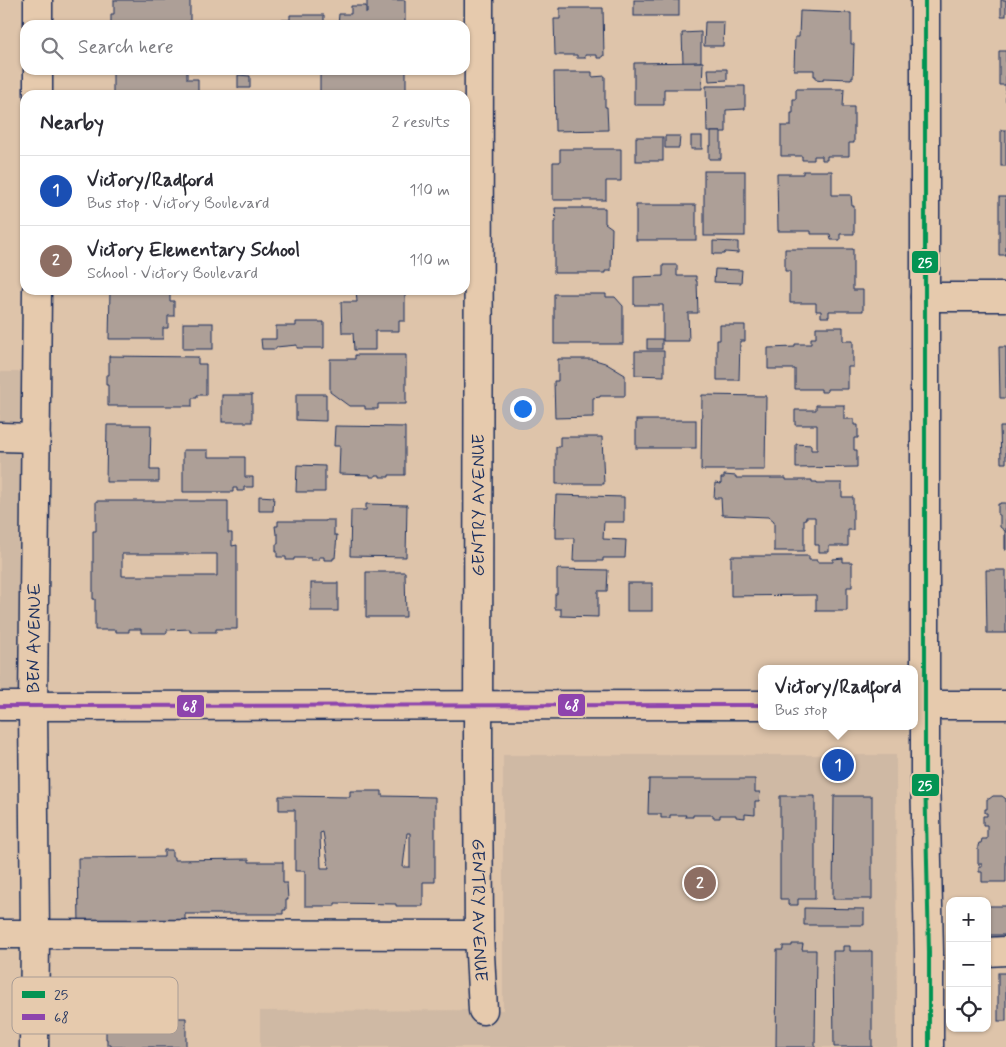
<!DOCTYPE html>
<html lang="en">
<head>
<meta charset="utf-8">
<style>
  :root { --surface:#fff; --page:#f2f2f3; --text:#2b2b33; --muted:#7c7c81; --line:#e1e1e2; --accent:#d93025 }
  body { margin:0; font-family:Mynerve,sans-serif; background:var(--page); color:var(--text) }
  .controls { position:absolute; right:15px; bottom:15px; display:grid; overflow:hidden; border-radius:10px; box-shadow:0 1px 4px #0004 }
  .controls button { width:45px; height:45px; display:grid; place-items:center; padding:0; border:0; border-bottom:1px solid var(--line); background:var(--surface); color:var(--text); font:25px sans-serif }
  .you { position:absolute; left:522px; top:408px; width:18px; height:18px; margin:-12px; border:4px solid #fff; border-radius:50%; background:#1a73e8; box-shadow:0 0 0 8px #1a73e833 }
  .badge { display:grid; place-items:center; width:32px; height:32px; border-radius:50%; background:var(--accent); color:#fff; font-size:16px; font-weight:700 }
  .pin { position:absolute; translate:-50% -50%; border:2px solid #fff; box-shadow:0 1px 5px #0006 }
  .popup { position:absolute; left:758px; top:665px; width:160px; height:65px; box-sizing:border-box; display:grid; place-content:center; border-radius:10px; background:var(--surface); filter:drop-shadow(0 1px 4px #0005); font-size:16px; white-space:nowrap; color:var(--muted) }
  .popup b { font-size:19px; color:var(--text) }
  .popup::after { content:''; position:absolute; left:50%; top:100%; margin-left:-10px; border:10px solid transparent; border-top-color:var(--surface) }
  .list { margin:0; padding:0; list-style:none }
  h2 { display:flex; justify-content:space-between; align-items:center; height:65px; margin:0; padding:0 20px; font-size:21px }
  h2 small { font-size:16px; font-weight:400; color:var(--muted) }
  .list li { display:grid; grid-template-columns:32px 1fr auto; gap:15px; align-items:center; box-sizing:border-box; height:70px; padding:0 20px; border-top:1px solid var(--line) }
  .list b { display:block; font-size:19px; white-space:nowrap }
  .list p { margin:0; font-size:16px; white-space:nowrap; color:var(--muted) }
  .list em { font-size:16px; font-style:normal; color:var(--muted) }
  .icon { flex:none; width:28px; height:28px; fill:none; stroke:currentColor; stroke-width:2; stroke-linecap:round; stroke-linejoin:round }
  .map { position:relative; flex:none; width:1006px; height:1047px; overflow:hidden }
  .search { position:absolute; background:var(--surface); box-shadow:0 1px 4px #0004; left:20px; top:20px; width:450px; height:55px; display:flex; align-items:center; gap:12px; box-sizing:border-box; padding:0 18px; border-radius:15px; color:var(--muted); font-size:19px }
  .panel { position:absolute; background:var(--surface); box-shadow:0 1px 4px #0004; left:20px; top:90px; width:450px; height:205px; border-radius:15px }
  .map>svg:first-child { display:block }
  .built { fill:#cfb9a4 }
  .building { fill:#ad9f97; stroke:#1b2f5e; fill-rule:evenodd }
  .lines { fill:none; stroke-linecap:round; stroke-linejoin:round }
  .minor-casing { stroke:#1b2f5e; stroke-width:31 }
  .major-casing { stroke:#1b2f5e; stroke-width:31 }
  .minor { stroke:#e6caad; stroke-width:28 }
  .major { stroke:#e6caad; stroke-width:28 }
  .bus-1-casing { stroke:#e6caad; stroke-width:8 }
  .bus-2-casing { stroke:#e6caad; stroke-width:8 }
  .bus-1 { stroke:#049453; stroke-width:4 }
  .bus-2 { stroke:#8e44ad; stroke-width:4 }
  .labels { text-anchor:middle; stroke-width:4; stroke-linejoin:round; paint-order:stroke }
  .street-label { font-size:18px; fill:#1b2f5e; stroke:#e6caad }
  .key { fill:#e6caad; stroke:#a99c95; stroke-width:1 }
  .key-label { font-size:14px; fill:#1b2f5e }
  .line-badge { stroke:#e6caad; stroke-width:2 }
  .badge-label { font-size:14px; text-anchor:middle; font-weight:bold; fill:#fff }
</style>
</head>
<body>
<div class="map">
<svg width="1006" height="1047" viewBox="0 0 1006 1047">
  <rect width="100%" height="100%" fill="#dec4aa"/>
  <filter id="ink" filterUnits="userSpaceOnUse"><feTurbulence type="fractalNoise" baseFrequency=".02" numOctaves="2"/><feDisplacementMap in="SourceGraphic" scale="10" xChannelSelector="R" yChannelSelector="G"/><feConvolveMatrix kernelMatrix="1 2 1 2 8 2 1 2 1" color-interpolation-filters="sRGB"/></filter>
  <g filter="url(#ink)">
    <g class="built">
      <polygon points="0,372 40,372 37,704 0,704"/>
      <polygon points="503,755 896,755 897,1047 260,1047 260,1011 503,1010"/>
    </g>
    <g class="building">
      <polygon points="114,0 190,0 190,25 111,25 111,14 114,14"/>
      <polygon points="367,0 405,0 405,25 338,25 339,14 351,14 351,6 366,6 366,13 367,13"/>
      <rect x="634" y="0" width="45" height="16"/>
      <rect x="1001" y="0" width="5" height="16"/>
      <polygon points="560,8 603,8 604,56 602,56 602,58 597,58 597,55 585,55 585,58 577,58 577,55 555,55 554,19 560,19"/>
      <polygon points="800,11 851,13 851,44 854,44 853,78 851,78 851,79 823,78 823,80 816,79 816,76 814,76 814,70 794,70 795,37 799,37"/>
      <polygon points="290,15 324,15 324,25 257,25 257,22 267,22 267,20 290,20"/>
      <polygon points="705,22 724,22 723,46 704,46"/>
      <polygon points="701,32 701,62 683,63 682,33"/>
      <polygon points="999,51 1006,51 1006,101 1006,85 999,85"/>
      <polygon points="703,62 702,89 664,89 664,105 634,105 634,63"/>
      <polygon points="708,69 727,69 727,80 709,81"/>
      <polygon points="113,70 187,70 187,79 198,79 198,95 113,95"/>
      <rect x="320" y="70" width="86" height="25"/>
      <polygon points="554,72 592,72 592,77 605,76 605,107 607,107 608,130 555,131"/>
      <polygon points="238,75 250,76 250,88 238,88"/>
      <polygon points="706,86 745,86 745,109 726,110 726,132 707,132"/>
      <polygon points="796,89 844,89 843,107 854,107 854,143 849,143 849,156 827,156 827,160 822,160 822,156 814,156 814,160 802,160 802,156 781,156 781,126 791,126 791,113 793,113 793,99 796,99"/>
      <polygon points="210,92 241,93 241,95 210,95"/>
      <rect x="1001" y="130" width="5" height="36"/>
      <polygon points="711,132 721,132 721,159 709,159 709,146 711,146"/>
      <polygon points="665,136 680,136 679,148 665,148"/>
      <rect x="691" y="136" width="11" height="13"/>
      <rect x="636" y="137" width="27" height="24"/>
      <polygon points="560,149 621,149 621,181 606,181 606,200 553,200 553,162 560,162"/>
      <rect x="704" y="171" width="41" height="65"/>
      <polygon points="803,171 832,171 832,195 851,195 852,206 854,206 854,234 840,234 840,240 831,240 830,234 811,234 811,231 778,231 777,174 803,174"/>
      <rect x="999" y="197" width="7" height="58"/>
      <rect x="636" y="205" width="60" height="35"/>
      <polygon points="555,208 605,208 605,223 612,228 611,271 605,271 605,273 554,273 554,222 556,222"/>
      <polygon points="713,241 738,242 738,253 725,252 724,254 713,254"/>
      <polygon points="785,249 853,249 853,290 863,290 863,311 829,311 829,317 821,317 821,311 816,311 816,303 790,303 790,271 785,271"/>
      <polygon points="663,265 677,265 677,276 696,276 696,281 697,281 698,313 688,313 689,341 663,341 663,305 634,305 634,277 663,276"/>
      <polygon points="715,269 742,270 741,283 714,282"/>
      <polygon points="110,290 170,290 170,301 174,301 174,316 168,316 168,328 163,328 163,339 109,339"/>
      <polygon points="356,290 405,290 405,321 399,321 399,331 375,331 375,350 354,350 353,333 342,333 341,302 357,302"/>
      <polygon points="554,294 606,294 606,297 615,297 623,306 623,344 554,344"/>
      <polygon points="296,322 324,322 324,348 297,348 297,345 276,347 276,349 262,349 261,339 276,339 276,326 296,326"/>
      <rect x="183" y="323" width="30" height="26"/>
      <polygon points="720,325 745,325 745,341 740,341 739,380 717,380 717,340 720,340"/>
      <polygon points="816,327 843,327 843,341 853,341 853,367 848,367 848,389 827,389 827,392 821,392 821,389 795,389 795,369 768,369 768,348 795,347 795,344 811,344 811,338 816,338"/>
      <rect x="647" y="339" width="15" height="10"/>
      <polygon points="999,347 1006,347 1006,398 1000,398"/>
      <polygon points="635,351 664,351 664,376 635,375"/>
      <polygon points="355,355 406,355 406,404 378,404 378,409 365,409 365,406 349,406 330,392 330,359 355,359"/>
      <polygon points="109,356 198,357 198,364 206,364 206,395 197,395 197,398 192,398 192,406 108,406 108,385 106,385 106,375 109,375"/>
      <polygon points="558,359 592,359 605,363 625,375 625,396 600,396 600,397 593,398 593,417 555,418 554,381 558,381"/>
      <polygon points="296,394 326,394 326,421 296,420"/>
      <rect x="222" y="395" width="30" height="27"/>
      <polygon points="702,395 766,396 765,470 701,470"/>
      <polygon points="816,405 844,405 844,419 854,419 854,425 858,425 858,438 854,438 854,450 857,450 857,467 796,468 796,444 811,445 811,450 817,450 817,425 795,425 795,410 816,410"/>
      <rect x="636" y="420" width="60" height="28"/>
      <polygon points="107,425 151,425 150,470 159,470 159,482 106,482"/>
      <polygon points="335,426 405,427 405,475 389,475 389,477 380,477 380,475 375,475 375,477 370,477 370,475 339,474 340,446 334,446"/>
      <polygon points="1000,427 1006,427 1006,463 1001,463"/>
      <polygon points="560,437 602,437 604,484 556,484 556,447 560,447"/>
      <polygon points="183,450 208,450 208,457 245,457 245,477 253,477 253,487 244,487 244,491 237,491 237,488 233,488 233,492 183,492"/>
      <polygon points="297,465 325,466 325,492 296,492"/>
      <polygon points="724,475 736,476 736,478 786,478 786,480 812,480 812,482 817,482 817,483 842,483 842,497 853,497 853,530 848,530 848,546 829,546 829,552 819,552 819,545 815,545 815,517 806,517 806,519 804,519 804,551 774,551 774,522 768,517 722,515 721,498 714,498 715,483 721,484 721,478 724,478"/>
      <polygon points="556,495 624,497 624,522 604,522 603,539 626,540 625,558 603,558 603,561 573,561 574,538 556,538 556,527 555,527"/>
      <polygon points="259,496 274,497 273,511 259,511"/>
      <path d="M 96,501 L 228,501 L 228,533 L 232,533 L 232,546 L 237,545 L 237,629 L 216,629 L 216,632 L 190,632 L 190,629 L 167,630 L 167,633 L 141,633 L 141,629 L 129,629 L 129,632 L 116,632 L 116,630 L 95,630 L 95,599 L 93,599 L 93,531 L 96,531 ZM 122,554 L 217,554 L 217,576 L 122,576 Z"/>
      <polygon points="1000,503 1006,503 1006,550 1005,550 1005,531 1000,527 1000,515 998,515 998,504 1000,504"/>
      <polygon points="366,504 407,505 406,557 350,556 351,510 366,510"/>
      <polygon points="326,520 334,520 334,535 337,535 335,558 333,558 333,560 324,560 324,557 319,557 319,560 311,560 311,558 294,558 294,560 286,560 286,557 277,557 277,551 276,551 276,544 278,544 278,534 276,534 275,526 278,526 278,521 326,521"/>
      <polygon points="731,556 809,556 809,560 817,560 817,562 833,562 833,559 843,558 843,562 852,562 852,587 847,587 847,611 816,611 816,595 731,596"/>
      <polygon points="557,569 608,570 607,591 598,591 598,617 561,616 561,609 555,609 555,594 557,594"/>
      <polygon points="986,570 1006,570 1006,633 987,633"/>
      <polygon points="366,572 405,572 406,617 366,617"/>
      <rect x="311" y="583" width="27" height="28"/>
      <rect x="627" y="583" width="25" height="28"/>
      <polygon points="649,779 755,779 755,792 760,792 759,801 755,801 755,815 745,814 745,818 736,817 736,815 720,815 720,818 713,818 713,815 693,815 693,817 685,817 686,815 670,815 670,818 661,818 661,814 648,814"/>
      <path d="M 350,791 L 382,791 L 382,796 L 435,797 L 435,882 L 423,882 L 423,906 L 396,906 L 396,904 L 335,903 L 335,906 L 305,906 L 305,871 L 295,871 L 295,810 L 279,810 L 279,796 L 350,797 ZM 323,832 L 329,868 L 321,868 L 320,833 ZM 407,833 L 410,833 L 410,867 L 403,867 Z"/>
      <polygon points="780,796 815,796 815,899 798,899 798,905 788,905 788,899 780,899"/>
      <polygon points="834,796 872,796 872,899 833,899"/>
      <polygon points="993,796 1002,796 1006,799 1006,882 982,882 982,872 979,872 979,867 982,867 982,864 978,864 978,846 979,843 981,843 982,839 987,839 987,825 983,825 983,816 987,816 987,813 985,813 985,809 987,809 987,799 989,799"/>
      <polygon points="164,850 172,850 172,857 174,857 174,860 249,859 249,862 283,862 283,883 287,883 288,900 286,900 286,910 283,910 283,914 185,914 185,923 79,925 78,858 164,857"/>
      <rect x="987" y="906" width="19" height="29"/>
      <polygon points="804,908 864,909 864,925 804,925"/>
      <polygon points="792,944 803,944 802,950 816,950 815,1047 776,1047 777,950 783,950 783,946 792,946"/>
      <polygon points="843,946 850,946 850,951 872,951 872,1047 834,1047 833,951 843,951"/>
      <rect x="998" y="973" width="8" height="48"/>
      <polygon points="151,1018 186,1018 186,1047 111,1047 111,1045 107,1045 107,1039 106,1039 106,1021 151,1021"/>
    </g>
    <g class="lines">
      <g class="minor-casing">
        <g id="minor">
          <path id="s1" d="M 479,0 L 478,764 L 479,935 L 483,1010"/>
          <polyline points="925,0 925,772 929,952 929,1047"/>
          <polyline points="38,25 38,0"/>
          <polyline points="38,95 38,70"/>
          <polyline points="925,297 1006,297"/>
          <polyline points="0,437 36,438"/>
          <polyline points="0,934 479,935"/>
          <polyline points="987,952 1006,951"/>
          <path id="s2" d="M 34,1047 L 35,934 L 33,706 L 37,290"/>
        </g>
      </g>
      <g class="major-casing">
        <g id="major">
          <polyline points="914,705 1006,705"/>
          <polyline points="0,706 762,705"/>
        </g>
      </g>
      <use href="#minor" class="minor"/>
      <use href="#major" class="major"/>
      <g class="bus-1-casing">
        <polyline id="bus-1" points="925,0 925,772 929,952 929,1047"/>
      </g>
      <g class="bus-2-casing">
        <polyline id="bus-2" points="0,706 762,705"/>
      </g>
      <use href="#bus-1" class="bus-1"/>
      <use href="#bus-2" class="bus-2"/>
    </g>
  </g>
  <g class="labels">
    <g class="street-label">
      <text transform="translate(478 505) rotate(-90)" y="6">GENTRY AVENUE</text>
      <text dy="6" stroke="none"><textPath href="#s2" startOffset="409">BEN AVENUE</textPath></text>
      <text dy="6" stroke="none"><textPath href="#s1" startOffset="910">GENTRY AVENUE</textPath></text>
    </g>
  </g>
  <rect x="12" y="977" width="166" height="57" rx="8" class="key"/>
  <rect x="22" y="991" width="23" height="7" fill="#049453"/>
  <rect x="22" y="1014" width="23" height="6" fill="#8e44ad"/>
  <g class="key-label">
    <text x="54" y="999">25</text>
    <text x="54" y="1022">68</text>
  </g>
  <g class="line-badge">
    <rect x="911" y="250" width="28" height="24" rx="5" fill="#049453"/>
    <rect x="557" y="693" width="29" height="24" rx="5" fill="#8e44ad"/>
    <rect x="176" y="694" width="29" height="24" rx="5" fill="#8e44ad"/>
    <rect x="911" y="773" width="29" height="24" rx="5" fill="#049453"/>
  </g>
  <g class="badge-label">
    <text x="925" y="267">25</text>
    <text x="572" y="710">68</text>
    <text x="190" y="711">68</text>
    <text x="925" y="790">25</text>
  </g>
</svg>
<div class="controls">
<button>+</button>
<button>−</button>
<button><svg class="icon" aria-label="locate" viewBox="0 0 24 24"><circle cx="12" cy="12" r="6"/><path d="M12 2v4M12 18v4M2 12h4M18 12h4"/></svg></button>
</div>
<div class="you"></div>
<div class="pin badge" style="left:838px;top:765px;background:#1a4fb4">1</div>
<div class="popup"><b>Victory/Radford</b>Bus stop</div>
<div class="pin badge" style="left:700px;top:883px;background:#8d6e63">2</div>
<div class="search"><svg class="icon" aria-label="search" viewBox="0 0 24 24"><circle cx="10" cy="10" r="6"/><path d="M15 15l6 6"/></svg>Search here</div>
<section class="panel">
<h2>Nearby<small>2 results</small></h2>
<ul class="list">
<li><span class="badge" style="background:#1a4fb4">1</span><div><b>Victory/Radford</b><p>Bus stop · Victory Boulevard</p></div><em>110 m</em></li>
<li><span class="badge" style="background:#8d6e63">2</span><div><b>Victory Elementary School</b><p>School · Victory Boulevard</p></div><em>110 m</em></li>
</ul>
</section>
</div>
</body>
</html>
